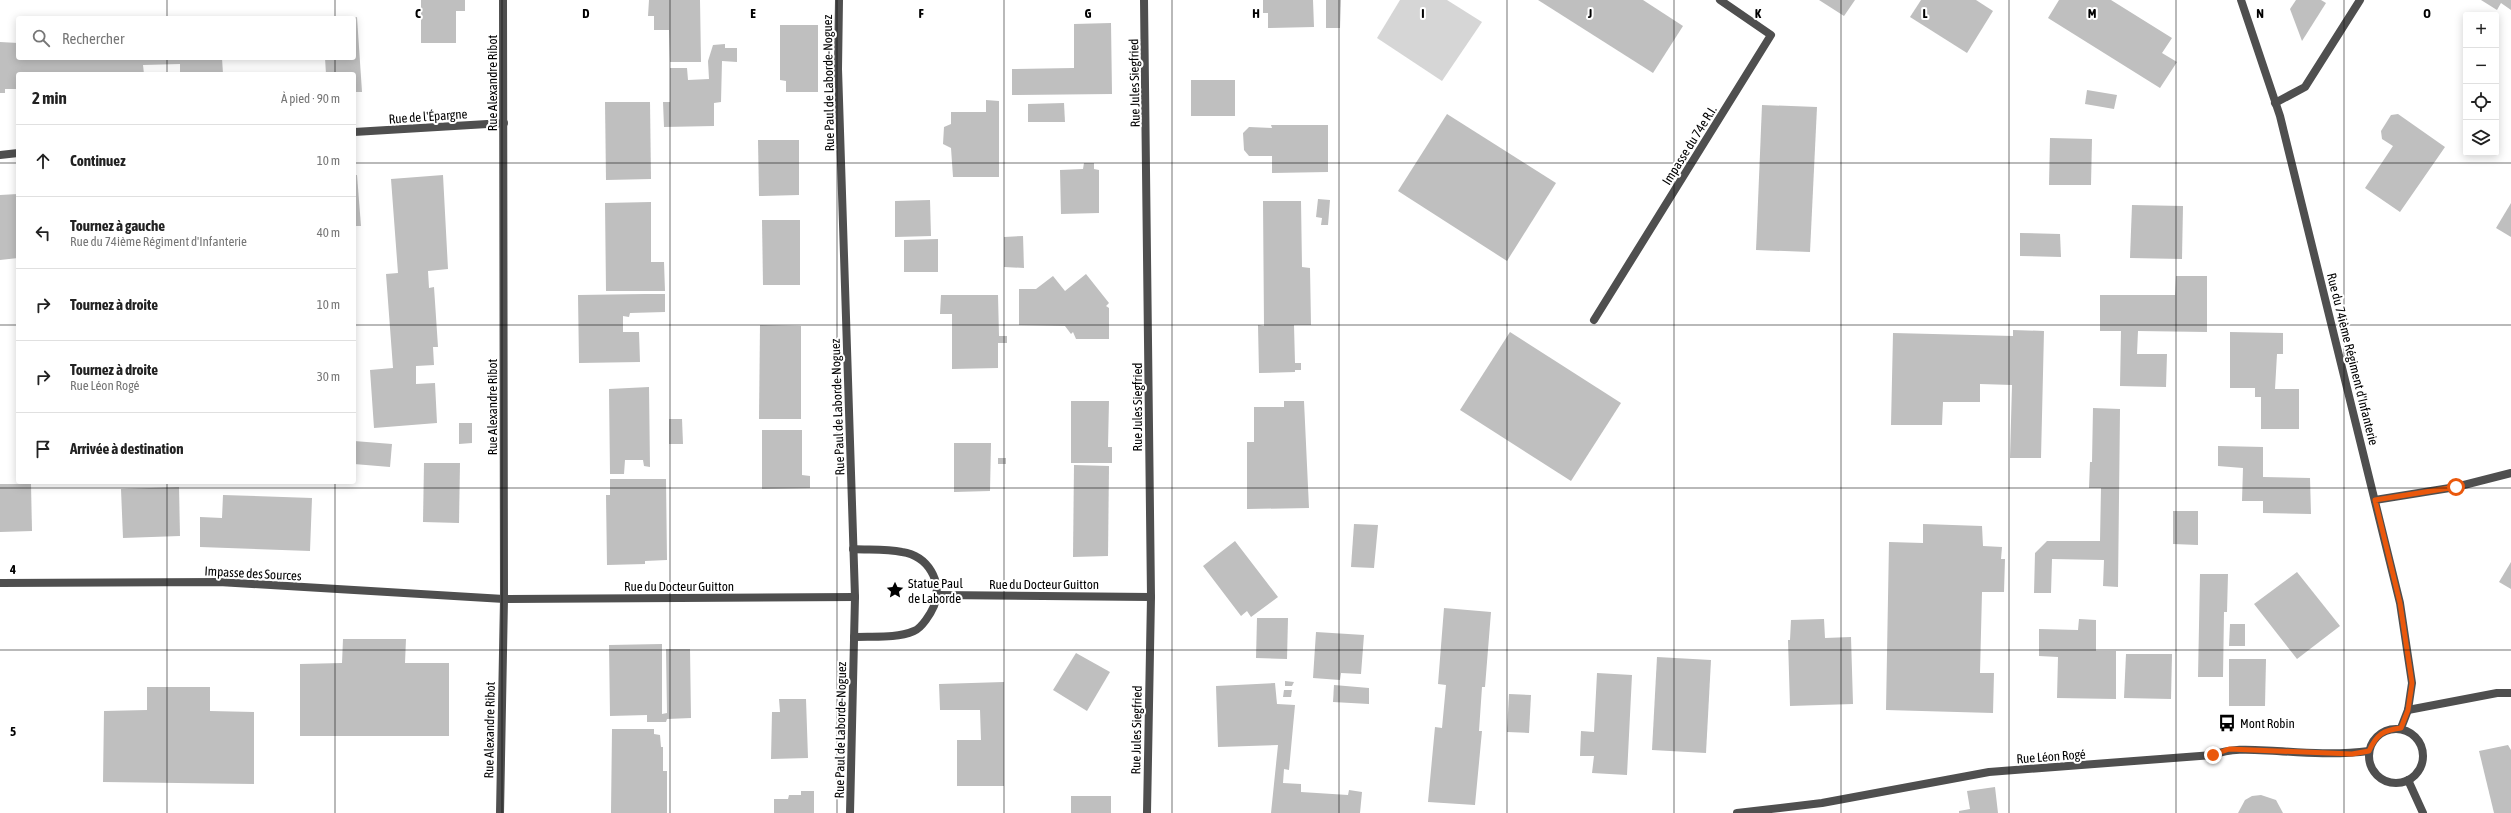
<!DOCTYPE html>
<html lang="fr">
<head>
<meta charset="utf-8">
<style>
  :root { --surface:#fff; --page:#f2f2f2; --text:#222; --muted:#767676; --line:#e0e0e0 }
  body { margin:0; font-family:"Asap Condensed",sans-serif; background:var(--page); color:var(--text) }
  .controls { position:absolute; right:12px; top:12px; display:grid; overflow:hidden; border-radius:4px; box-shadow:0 2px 10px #0003 }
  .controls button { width:36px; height:36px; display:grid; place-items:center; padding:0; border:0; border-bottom:1px solid var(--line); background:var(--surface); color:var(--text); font:20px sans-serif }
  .stop { position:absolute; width:12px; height:12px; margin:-9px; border:3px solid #ea580c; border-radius:50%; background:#fff }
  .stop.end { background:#ea580c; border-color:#fff; box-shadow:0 1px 4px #0008 }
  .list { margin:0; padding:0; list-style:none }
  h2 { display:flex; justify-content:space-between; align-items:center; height:52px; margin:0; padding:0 16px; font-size:17px }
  h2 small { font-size:13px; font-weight:400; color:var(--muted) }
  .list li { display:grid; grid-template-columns:26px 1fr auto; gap:12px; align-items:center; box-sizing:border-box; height:72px; padding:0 16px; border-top:1px solid var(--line) }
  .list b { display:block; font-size:15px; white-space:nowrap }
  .list p { margin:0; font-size:13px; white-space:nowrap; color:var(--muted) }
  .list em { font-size:13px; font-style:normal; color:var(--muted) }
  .icon { flex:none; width:22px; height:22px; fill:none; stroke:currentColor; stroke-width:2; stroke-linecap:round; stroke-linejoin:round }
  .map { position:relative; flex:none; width:2511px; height:813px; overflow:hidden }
  .search { position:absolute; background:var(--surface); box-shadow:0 2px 10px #0003; left:16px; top:16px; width:340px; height:44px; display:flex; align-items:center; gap:10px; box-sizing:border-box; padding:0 14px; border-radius:4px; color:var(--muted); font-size:15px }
  .panel { position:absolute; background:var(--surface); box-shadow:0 2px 10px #0003; left:16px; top:72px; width:340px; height:412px; border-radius:4px }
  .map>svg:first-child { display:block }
  .green { fill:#d6d6d6 }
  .building { fill:#bfbfbf }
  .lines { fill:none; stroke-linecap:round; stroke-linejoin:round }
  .lane { stroke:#4f4f4f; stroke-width:8 }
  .street { stroke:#4f4f4f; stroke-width:8 }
  .route { stroke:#ea580c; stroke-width:5 }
  .grid { fill:none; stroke:#000; stroke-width:1; stroke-opacity:0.55 }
  .labels { text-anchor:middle; stroke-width:4; stroke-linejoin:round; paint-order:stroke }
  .street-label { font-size:13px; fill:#000; stroke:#fff }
  .poi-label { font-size:13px; fill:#000; stroke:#fff; text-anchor:start }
  .grid-label { font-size:13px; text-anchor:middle; font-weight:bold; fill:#000; stroke:#fff; stroke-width:4; stroke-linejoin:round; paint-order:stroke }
</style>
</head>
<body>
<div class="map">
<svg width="2511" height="813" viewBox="0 0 2511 813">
  <rect width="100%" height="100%" fill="#fff"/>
  <polygon class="green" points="1400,0 1447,0 1482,22 1442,81 1377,38"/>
  <g class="building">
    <polygon points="421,0 465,0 465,11 456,11 456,43 421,43"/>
    <polygon points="649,0 700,0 701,62 670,62 669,30 654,30 654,16 648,16"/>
    <polygon points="1263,0 1313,0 1314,27 1268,28 1268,13 1263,13"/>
    <polygon points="1326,0 1341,0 1340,28 1326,28"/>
    <polygon points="1538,0 1643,0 1683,26 1653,73"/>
    <polygon points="1819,0 1855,0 1844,16"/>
    <polygon points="1921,0 1976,0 1993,11 1967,53 1910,17"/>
    <polygon points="2059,0 2111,0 2172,38 2162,53 2177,62 2160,88 2048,18"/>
    <polygon points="2296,0 2321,0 2326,3 2302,41 2290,9"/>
    <polygon points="2481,0 2511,0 2511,10 2501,3 2497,10"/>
    <polygon points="357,17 362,92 354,92 354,74 326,74 325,58 354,58 354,18"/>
    <polygon points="1111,23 1112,94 1012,95 1012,69 1074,68 1074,24"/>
    <polygon points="780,25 818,25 818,92 786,92 786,81 780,80"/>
    <polygon points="0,42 18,43 18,58 222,58 223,74 180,74 180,64 143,65 144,74 18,74 18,89 5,89 5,93 0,93"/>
    <polygon points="725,44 725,48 737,48 737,62 722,61 721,102 714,103 714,126 664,127 663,102 670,102 670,68 687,68 688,80 709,79 708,61 713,45"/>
    <rect x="1191" y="80" width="44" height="36"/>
    <polygon points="2087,90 2117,95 2114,109 2085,104"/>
    <polygon points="986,100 999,101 999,177 953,177 951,148 943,144 944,127 951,124 951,112 986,112"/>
    <polygon points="605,102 650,102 651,179 606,180"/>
    <polygon points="1064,103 1065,122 1028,122 1028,104"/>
    <polygon points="1762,105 1817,107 1810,252 1756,250"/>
    <polygon points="1447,114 1556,183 1507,261 1398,191"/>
    <polygon points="2398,114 2445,147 2400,212 2365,188 2393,146 2382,139 2381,131 2391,115"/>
    <polygon points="1271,125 1328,125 1328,172 1272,173 1272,156 1249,156 1244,150 1243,133 1249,127 1272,128"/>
    <polygon points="2050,138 2092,139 2091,185 2049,185"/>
    <polygon points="758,140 799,140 799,195 759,196"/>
    <polygon points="1084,163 1094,163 1094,169 1099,170 1099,213 1061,214 1060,170 1083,169"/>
    <polygon points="354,175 357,175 361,226 354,226"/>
    <polygon points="443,175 448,269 428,271 429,288 434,287 438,347 433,347 434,365 416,366 416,384 435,383 437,423 374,428 370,370 393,368 386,274 398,273 391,179"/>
    <polygon points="18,194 18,258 0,260 0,195"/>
    <polygon points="1318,199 1330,200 1328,225 1321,225 1322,218 1316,217"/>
    <polygon points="930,200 931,236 895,237 895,201"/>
    <polygon points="1263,201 1301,201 1302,267 1310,268 1311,325 1294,325 1295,363 1301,363 1301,370 1295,370 1295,372 1259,373 1258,325 1264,326"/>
    <polygon points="651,202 651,262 664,262 665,291 606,291 605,203"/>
    <polygon points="2511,203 2511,237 2496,228"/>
    <polygon points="2132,205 2183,206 2182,259 2130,258"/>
    <polygon points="762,220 800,220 800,285 763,285"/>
    <polygon points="2020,233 2060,234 2061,257 2020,256"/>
    <polygon points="1023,236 1024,268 1004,267 1004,237"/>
    <polygon points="938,239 938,272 904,272 904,240"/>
    <polygon points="1086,274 1109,303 1106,306 1109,308 1109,339 1076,339 1073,332 1071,334 1065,326 1019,325 1019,289 1036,289 1053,276 1065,291"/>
    <polygon points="2176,276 2207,276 2207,332 2138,331 2137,354 2167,354 2166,387 2120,386 2121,331 2100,331 2100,295 2175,295"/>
    <polygon points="645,294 665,294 665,312 630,313 629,317 623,316 623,332 639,332 640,362 579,363 578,295"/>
    <polygon points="941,295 998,295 999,336 1007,336 1007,343 998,343 998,368 952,369 952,314 940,314"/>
    <polygon points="760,325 801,326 801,419 759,419"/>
    <polygon points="2013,330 2044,331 2041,458 2010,458 2012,385 1980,384 1980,402 1943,402 1942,425 1891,425 1893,333 2013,336"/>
    <polygon points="1510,332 1621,403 1571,481 1460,410"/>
    <polygon points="2230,332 2283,333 2283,354 2277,354 2275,389 2299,389 2299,429 2261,429 2261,397 2255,397 2255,388 2230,388"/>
    <polygon points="649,387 650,467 644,466 643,460 625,460 624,474 610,474 609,389"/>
    <polygon points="1071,401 1109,401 1108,447 1112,447 1112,463 1071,463"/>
    <polygon points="1284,401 1304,401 1309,508 1247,509 1247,442 1254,442 1254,407 1284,407"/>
    <polygon points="2093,408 2120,409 2118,587 2103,586 2104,560 2052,559 2051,593 2034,593 2035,553 2047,541 2100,541 2101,488 2089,488 2090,462 2092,462"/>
    <polygon points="669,419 682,419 683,444 669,444"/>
    <polygon points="459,423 472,423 472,443 459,444"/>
    <polygon points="762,430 802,430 802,475 810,476 810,488 762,489"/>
    <polygon points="354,441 392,444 390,467 354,464"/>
    <polygon points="954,443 991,443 990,491 954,492"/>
    <polygon points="2218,446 2263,447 2263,477 2310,478 2311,514 2263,513 2263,501 2242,501 2243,468 2218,466"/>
    <rect x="998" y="458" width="8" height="6"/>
    <polygon points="424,463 460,463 459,523 423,522"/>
    <polygon points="1074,465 1109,466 1108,556 1073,557"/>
    <polygon points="610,479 666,479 667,560 645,561 645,564 607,565 606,495 610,495"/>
    <polygon points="0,484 31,484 32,531 0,532"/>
    <polygon points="179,487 180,536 123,538 121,489"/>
    <polygon points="223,495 312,498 310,551 200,547 200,517 222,518"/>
    <polygon points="2173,511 2198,511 2198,545 2173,544"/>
    <polygon points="1354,524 1378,525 1374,568 1351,567"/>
    <polygon points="1923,524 1982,526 1983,546 2002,547 2001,559 2005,559 2004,592 1982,592 1980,673 1994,673 1993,713 1886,710 1889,542 1923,543"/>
    <polygon points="1235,541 1278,597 1251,617 1247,611 1241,616 1203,566"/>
    <polygon points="2511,562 2511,589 2499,582"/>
    <polygon points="2297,572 2340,626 2297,659 2254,604"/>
    <polygon points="2200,574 2228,574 2227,612 2224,612 2223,677 2198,677"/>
    <polygon points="1444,608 1491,612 1485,687 1482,687 1479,731 1482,731 1475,805 1428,802 1435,727 1442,728 1446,685 1438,684"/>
    <polygon points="1257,618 1288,618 1287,659 1256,658"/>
    <polygon points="1824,619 1825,638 1851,637 1853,704 1790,706 1788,640 1790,640 1791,620"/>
    <polygon points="2079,619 2096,620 2096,651 2116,651 2116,699 2057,698 2058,657 2039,656 2039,629 2078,630"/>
    <polygon points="2230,624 2245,624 2245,646 2229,646"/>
    <polygon points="1316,632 1364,635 1361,674 1341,673 1340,680 1313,678"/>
    <polygon points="343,639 406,639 405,663 449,663 449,736 300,736 300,664 342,663"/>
    <polygon points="662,644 662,714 667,713 666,649 690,649 691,718 667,719 666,722 647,722 647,715 610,716 609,645"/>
    <polygon points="1076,653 1110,672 1087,711 1053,690"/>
    <polygon points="2126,654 2172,654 2171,699 2124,698"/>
    <polygon points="1657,657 1711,660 1706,753 1652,750"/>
    <polygon points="2229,659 2266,659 2265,706 2229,706"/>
    <polygon points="1597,673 1632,675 1627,775 1592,773 1594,756 1580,756 1581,731 1594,732"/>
    <polygon points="1285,681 1294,682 1292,686 1285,686"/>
    <polygon points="1004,682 1004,786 957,786 957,740 981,740 980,710 940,710 939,684"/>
    <polygon points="1275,683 1277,704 1295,705 1289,770 1284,769 1283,783 1301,784 1301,792 1348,795 1349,790 1362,792 1360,813 1271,813 1278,745 1218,747 1216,686"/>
    <polygon points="1334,685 1369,688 1369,704 1333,702"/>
    <polygon points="147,687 210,687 210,711 254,712 254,784 103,782 104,711 147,710"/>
    <polygon points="1284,690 1292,690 1291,697 1283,697"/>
    <polygon points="1509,694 1531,695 1529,733 1507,732"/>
    <polygon points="779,699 806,699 808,758 771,759 772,712 780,712"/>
    <polygon points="612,729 654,729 654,734 660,735 661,747 663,747 663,771 667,771 667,813 611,813"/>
    <polygon points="2508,745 2511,750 2511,813 2494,813 2479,751"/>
    <polygon points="1995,787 1998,813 1959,813 1959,811 1970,809 1967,791"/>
    <polygon points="801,791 814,791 814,813 774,813 774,799 788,799 789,795 801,795"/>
    <polygon points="2261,795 2276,800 2283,813 2238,813 2245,800 2252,796"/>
    <rect x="1071" y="796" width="40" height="17"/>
  </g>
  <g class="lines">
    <g class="lane">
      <polyline points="2275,103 2305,87 2360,0"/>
      <polyline points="1594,320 1771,35 1720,0"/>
      <polyline points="2375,500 2456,487 2511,473"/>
      <polyline points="2408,710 2497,693 2511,693"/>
    </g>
    <g class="street">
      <polyline points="839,0 838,69 855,597 850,813"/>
      <polyline points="1144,0 1151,597 1147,813"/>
      <polyline points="2241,0 2280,116 2400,603 2412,683 2408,710 2401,728"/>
      <polyline points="354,132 504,123"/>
      <polyline points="0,155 18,153"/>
      <path d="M 853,549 C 869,550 886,549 902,552 C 928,556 943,581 934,606 C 931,613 922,628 914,631 C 895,639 874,636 854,637"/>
      <polyline points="0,583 219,582 504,599 855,597"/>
      <polyline points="938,595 1151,597"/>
      <circle cx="2396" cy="756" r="27"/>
      <polyline points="2408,780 2423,813"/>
      <polyline points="500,813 504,599 503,0"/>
      <path d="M 1737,813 L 1822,803 L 1989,772 L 2213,755 C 2234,747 2255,750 2277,751 C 2307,753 2338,755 2369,751"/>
    </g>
  </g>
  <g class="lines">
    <path class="route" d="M 2213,755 L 2229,749 L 2352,754 L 2369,751 C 2376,735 2383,730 2401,728 L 2408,710 L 2412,683 L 2400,603 L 2375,500 L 2456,487"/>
  </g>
  <path class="grid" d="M 167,0 L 167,18M 335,0 L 335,18M 502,0 L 502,813M 670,0 L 670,813M 837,0 L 837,813M 1004,0 L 1004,813M 1172,0 L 1172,813M 1339,0 L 1339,813M 1507,0 L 1507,813M 1674,0 L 1674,813M 1841,0 L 1841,813M 2009,0 L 2009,813M 2176,0 L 2176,813M 2344,0 L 2344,813M 167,58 L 167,74M 335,58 L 335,74M 0,163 L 18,163M 354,163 L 2511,163M 0,325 L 18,325M 354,325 L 2511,325M 167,482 L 167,813M 335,482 L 335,813M 0,488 L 2511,488M 0,650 L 2511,650"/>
  <defs>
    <g id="sight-bare" transform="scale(1.38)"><path d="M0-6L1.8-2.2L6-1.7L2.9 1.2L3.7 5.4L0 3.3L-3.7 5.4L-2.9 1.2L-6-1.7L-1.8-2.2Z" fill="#000" stroke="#fff" stroke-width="2.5" paint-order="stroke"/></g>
    <g id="bus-bare" transform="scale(1.38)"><path d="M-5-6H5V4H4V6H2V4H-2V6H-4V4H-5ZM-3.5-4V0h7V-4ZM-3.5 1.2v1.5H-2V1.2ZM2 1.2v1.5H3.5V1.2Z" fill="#000" stroke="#fff" stroke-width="2.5" paint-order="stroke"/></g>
  </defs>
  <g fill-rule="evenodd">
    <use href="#sight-bare" x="895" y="590"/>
    <use href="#bus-bare" x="2227" y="723"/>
  </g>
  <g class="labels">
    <g class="street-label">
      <text transform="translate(492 83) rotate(-90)" y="5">Rue Alexandre Ribot</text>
      <text transform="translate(828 83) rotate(-91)" y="5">Rue Paul de Laborde-Noguez</text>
      <text transform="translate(1134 83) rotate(-91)" y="5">Rue Jules Siegfried</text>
      <text transform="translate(428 116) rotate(-4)" y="5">Rue de l'Épargne</text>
      <text transform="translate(1689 145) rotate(-58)" y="5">Impasse du 74e R.I.</text>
      <text transform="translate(2353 359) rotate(76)" y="5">Rue du 74ième Régiment d'Infanterie</text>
      <text transform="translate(492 407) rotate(-90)" y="5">Rue Alexandre Ribot</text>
      <text transform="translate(837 407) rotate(-92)" y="5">Rue Paul de Laborde-Noguez</text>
      <text transform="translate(1137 407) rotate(-90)" y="5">Rue Jules Siegfried</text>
      <text transform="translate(253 573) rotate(3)" y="5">Impasse des Sources</text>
      <text x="1044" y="589">Rue du Docteur Guitton</text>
      <text x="679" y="591">Rue du Docteur Guitton</text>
      <text transform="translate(489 730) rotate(-89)" y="5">Rue Alexandre Ribot</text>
      <text transform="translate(840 730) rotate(-89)" y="5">Rue Paul de Laborde-Noguez</text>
      <text transform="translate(1136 730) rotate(-89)" y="5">Rue Jules Siegfried</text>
      <text transform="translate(2051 756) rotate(-4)" y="5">Rue Léon Rogé</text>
    </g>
    <g class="poi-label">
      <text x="908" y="588">Statue Paul<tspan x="908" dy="15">de Laborde</tspan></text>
      <text x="2240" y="728">Mont Robin</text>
    </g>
  </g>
  <g class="grid-label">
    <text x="418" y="18">C</text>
    <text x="586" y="18">D</text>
    <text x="753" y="18">E</text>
    <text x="921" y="18">F</text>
    <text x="1088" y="18">G</text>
    <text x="1256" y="18">H</text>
    <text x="1423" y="18">I</text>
    <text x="1590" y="18">J</text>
    <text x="1758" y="18">K</text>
    <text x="1925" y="18">L</text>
    <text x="2092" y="18">M</text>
    <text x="2260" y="18">N</text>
    <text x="2427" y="18">O</text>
    <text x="13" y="574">4</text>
    <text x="13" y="736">5</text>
  </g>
</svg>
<div class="controls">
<button>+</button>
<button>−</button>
<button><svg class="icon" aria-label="locate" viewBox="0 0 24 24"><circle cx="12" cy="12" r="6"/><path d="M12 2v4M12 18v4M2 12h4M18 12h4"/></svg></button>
<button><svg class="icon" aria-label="layers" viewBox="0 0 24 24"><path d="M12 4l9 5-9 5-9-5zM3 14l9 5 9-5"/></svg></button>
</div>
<div class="stop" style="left:2456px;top:487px"></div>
<div class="stop end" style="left:2213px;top:755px"></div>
<div class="search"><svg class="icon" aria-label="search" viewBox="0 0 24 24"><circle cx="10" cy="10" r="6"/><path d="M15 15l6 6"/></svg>Rechercher</div>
<section class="panel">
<h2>2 min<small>À pied · 90 m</small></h2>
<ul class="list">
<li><svg class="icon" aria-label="ahead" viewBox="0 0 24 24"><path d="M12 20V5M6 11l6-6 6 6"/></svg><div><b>Continuez</b></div><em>10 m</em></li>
<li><svg class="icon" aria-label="left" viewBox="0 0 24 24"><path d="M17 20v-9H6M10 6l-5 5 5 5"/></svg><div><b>Tournez à gauche</b><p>Rue du 74ième Régiment d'Infanterie</p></div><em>40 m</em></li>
<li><svg class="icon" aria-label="right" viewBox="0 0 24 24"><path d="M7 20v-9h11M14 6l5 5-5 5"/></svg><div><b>Tournez à droite</b></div><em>10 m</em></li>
<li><svg class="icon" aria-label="right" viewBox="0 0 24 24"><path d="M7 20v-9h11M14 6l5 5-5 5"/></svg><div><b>Tournez à droite</b><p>Rue Léon Rogé</p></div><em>30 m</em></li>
<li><svg class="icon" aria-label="arrive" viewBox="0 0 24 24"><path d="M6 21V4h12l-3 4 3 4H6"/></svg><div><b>Arrivée à destination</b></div></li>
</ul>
</section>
</div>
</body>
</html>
